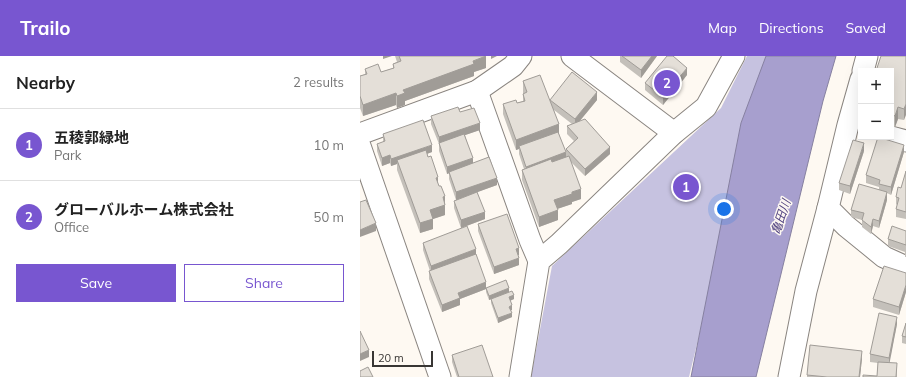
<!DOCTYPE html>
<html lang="en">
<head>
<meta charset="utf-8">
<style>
  :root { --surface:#fff; --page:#f6f6f6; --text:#222; --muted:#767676; --line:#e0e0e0; --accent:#7856d0 }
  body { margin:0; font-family:Mulish,"Noto Sans JP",sans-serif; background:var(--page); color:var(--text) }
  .controls { position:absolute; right:12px; top:12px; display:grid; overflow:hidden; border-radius:0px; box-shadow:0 4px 16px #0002 }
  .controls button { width:36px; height:36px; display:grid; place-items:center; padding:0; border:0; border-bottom:1px solid var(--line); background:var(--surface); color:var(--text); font:20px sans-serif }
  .scale { position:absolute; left:12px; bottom:10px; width:61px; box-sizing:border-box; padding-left:4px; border:2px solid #383634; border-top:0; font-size:11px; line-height:14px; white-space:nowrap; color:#383634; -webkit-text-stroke:3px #fef9f2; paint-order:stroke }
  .you { position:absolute; left:364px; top:153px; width:14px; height:14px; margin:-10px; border:3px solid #fff; border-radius:50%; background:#1a73e8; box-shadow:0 0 0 6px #1a73e833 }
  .badge { display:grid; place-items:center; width:26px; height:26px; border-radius:50%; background:var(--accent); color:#fff; font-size:13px; font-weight:700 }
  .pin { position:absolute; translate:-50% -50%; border:2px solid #fff; box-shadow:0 1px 4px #0006 }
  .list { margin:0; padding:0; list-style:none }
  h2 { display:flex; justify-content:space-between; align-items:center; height:52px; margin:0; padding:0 16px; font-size:17px }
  h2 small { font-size:13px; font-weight:400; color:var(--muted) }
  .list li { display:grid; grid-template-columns:26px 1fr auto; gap:12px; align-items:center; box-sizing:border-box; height:72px; padding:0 16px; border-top:1px solid var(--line) }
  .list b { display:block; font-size:15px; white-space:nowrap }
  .list p { margin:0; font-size:13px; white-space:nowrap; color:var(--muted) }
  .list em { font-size:13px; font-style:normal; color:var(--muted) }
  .actions { display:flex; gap:8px; padding:12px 16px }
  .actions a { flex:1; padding:9px 0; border:1px solid var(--accent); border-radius:0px; text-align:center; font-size:14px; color:var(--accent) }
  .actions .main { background:var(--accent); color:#fff }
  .map { position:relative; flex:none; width:546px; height:321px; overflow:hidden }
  header { display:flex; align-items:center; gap:24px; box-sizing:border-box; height:56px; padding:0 20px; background:var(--accent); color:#fff }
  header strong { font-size:19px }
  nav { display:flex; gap:22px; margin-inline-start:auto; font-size:14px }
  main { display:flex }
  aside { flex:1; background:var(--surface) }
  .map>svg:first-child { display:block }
  .green { fill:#c6c2e0 }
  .water { fill:#a79fce; stroke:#8680a0 }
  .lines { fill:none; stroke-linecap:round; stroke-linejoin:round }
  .minor-casing { stroke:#8a8580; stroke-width:23 }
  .minor { stroke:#fff; stroke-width:21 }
  .wall { fill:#c4c0ba; fill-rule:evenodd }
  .shaded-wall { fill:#a09c97 }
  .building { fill:#e4dfd8; stroke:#a09c97 }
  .labels { text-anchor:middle; stroke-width:3; stroke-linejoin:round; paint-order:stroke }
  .water-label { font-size:12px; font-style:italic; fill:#544683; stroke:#fef9f2 }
</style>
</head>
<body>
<header>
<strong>Trailo</strong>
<nav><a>Map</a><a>Directions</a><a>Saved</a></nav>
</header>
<main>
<aside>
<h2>Nearby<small>2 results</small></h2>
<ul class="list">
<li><span class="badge">1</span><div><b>五稜郭緑地</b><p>Park</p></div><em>10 m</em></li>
<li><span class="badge">2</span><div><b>グローバルホーム株式会社</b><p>Office</p></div><em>50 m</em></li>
</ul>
<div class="actions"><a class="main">Save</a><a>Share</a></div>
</aside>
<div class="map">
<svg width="546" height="321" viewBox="0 0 546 321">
  <rect width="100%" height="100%" fill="#fef9f2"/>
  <polygon class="green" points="387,0 407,0 329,321 171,321 192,210 361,52"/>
  <polygon class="water" points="406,0 476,0 463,45 396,321 331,321 381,67"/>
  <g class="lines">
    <g class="minor-casing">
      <g id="minor">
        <polyline points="212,0 314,77"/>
        <polyline points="503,15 507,0"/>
        <polyline points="501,23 488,69 468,152 486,170 524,201 546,211"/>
        <polyline points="117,35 170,184 179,205"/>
        <polyline points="0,78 117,35 153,10 161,0"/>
        <polyline points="531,81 546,85"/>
        <polyline points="0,90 80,321"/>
        <polyline points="160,321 179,205 199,188 314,77 346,51 374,0"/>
        <polyline points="429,321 446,235 468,152"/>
      </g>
    </g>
    <use href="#minor" class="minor"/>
  </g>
  <g class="wall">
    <polygon points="35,0 126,0 126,12 114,16 114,20 45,45 45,49 37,52 36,49 3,60 0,52 0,20 5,18 5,13 21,16 33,12 33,8 37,6"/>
    <polygon points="260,0 297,0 281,22 260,6"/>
    <polygon points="546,0 544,64 538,63 535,71 531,70 531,15"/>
    <polygon points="327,19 303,49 285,34 285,27"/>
    <path d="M 163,25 L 190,45 L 190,44 L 237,44 L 219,65 L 250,98 L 225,120 L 210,105 L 221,143 L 212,146 L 212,148 L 197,153 L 198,164 L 179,171 L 162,124 L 162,114 L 164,113 L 159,98 L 159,93 L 156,94 L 143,58 L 143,48 L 157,47 L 163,45 ZM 194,54 L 212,68 L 207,70 L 207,78 L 214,85 L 206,93 L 206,101 L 199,78 Z"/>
    <polygon points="100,56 120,74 105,79 113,107 137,129 117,136 125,163 101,172 94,152 94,145 96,144 89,123 89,117 87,118 79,95 79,88 71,68 71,60"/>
    <polygon points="23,78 72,96 67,98 78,129 85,140 85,159 73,163 73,173 60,177 37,114 37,108 31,110 30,107 22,110 17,95 17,88 23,86"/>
    <polygon points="504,95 490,138 479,134 479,127"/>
    <polygon points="544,96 531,139 527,137 527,144 519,172 513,170 511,178 502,171 502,164 491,161 491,154 519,134 519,131 506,127 506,119"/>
    <polygon points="546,115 546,163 536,161 536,153 537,149 536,148 536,141 541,132"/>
    <polygon points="118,168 159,199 158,199 159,209 134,218 118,175"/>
    <polygon points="546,175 546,201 545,201 545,196 528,190 528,183"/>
    <polygon points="63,187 116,199 126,233 100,243 100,249 82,256 69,223 69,215 70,215 63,194"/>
    <polygon points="546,217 546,236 539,259 513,251 513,243"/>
    <polygon points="126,232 149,236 154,243 150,245 152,254 151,254 152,261 138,267 131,247 131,243 129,244 126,236"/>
    <polygon points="546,267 546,288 542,287 542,280"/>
    <polygon points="537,268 529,307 537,315 537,321 503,321 517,320 518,307 510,306 510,298"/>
    <polygon points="92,299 133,321 97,321 92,306"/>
    <polygon points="502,302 500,321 447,321 447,319"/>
  </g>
  <g class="shaded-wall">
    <polygon points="23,0 32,0 23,3"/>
    <polygon points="126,0 126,12 114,16 114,20 45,45 45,49 37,52 37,40 43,34"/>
    <polygon points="131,0 137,0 131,3"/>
    <polygon points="292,0 297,0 281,22 281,14"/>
    <polygon points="327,12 327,19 303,49 303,41"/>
    <polygon points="237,36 237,44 215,71 215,63"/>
    <polygon points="36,37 36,49 3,60 3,49"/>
    <polygon points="546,48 546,59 544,64 544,53"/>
    <polygon points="538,51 538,63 535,71 535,60"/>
    <polygon points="120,67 120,74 79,88 79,81"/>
    <polygon points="199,68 199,78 159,90 159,93 156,94 156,84"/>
    <polygon points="504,87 504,95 490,138 490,130"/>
    <polygon points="72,89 72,96 38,108 37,104 37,108 31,110 31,103"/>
    <polygon points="544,89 544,96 531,139 531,131"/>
    <polygon points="250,91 250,98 225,120 225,113"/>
    <polygon points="206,96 206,104 166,118 166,111"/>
    <polygon points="30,99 30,107 22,110 22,102"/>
    <polygon points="113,102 113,109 87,118 87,111"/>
    <polygon points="78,121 78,131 76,122"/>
    <polygon points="137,122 137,129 96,144 96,136"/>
    <polygon points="221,133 221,143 212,146 212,148 194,154 194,144 212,136"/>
    <polygon points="527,136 527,144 519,172 519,165"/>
    <polygon points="85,140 85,159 73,163 73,173 60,177 60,167 70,154 83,141"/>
    <polygon points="198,154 198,164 179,171 179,161"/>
    <polygon points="125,156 125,163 101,172 101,164"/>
    <polygon points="513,163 513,170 511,178 511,171"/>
    <polygon points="16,167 16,175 0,181 0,174"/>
    <polygon points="159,192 159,199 156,200 156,193"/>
    <polygon points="116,193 116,201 71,218 71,210"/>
    <polygon points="159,202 159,209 134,218 134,211"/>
    <polygon points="126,226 126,233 100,243 100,249 82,256 82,249 98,237"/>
    <polygon points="546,229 546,236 539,259 539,251"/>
    <polygon points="149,232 149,236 129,244 129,240"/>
    <polygon points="154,239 154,243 149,245 149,241"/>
    <polygon points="152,249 152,254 149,255 149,251"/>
    <polygon points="152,257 152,261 138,267 138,262"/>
    <polygon points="537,261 537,268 529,310 529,302"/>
    <polygon points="9,294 9,301 0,305 0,298"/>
    <polygon points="502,295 502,302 500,321 499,321"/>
  </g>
  <g class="building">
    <polygon points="39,0 126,0 113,5 114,8 43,34 45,37 37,40 36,37 3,49 0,40 0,20 7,18 5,13 18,8 21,16 34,12 33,8 41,5"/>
    <polygon points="262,0 292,0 281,14"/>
    <polygon points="307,0 313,0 327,12 303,41 285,27"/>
    <polygon points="521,0 546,0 546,48 544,53 538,51 535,60 531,58 531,15 516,15"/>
    <polygon points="212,16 237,36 215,63 190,44"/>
    <polygon points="180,19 199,68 156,84 143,48 156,44 157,47 165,45 163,38 167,36 163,25"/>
    <polygon points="98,51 100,56 114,52 120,67 79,81 71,60"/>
    <polygon points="225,63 250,91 225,113 206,93 218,82 207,70"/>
    <polygon points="63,64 72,89 31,103 30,99 22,102 17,88 25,85 23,78"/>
    <polygon points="198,76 206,96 166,111 159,90"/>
    <polygon points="104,78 113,102 87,111 79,87"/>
    <polygon points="518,81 544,89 531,131 519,128 520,124 506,119"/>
    <polygon points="493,84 504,87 490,130 479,127"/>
    <polygon points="66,94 68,101 71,100 78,121 76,122 79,130 81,130 85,140 83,141 85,149 70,154 73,163 60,167 37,104"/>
    <polygon points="209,100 221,133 212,136 212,138 194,144 198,154 179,161 162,114 191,103 192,106"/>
    <polygon points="129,101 137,122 96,136 89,116"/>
    <polygon points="546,115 546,156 536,153 539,142 536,141 538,131 541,132"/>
    <polygon points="499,128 527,136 519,165 513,163 511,171 502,164 504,157 491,154"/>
    <polygon points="117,136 125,156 101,164 94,145"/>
    <polygon points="6,144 16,167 0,174 0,146"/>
    <polygon points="147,158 159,192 156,193 159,202 134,211 118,168"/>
    <polygon points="107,170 116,193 71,210 63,187"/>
    <polygon points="532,170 546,175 546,189 528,183"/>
    <polygon points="116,198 126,226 98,237 100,242 82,249 69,215"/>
    <polygon points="524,210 546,217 546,229 539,251 513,243"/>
    <polygon points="146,224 149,232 129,240 126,232"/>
    <polygon points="152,235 154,239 149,241 152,249 149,251 152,257 138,262 131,243"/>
    <polygon points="519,257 537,261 529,302 510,298"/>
    <polygon points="546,267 546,281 542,280"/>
    <polygon points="0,275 9,294 0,298"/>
    <polygon points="122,289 133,321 99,321 92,299"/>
    <polygon points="450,289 502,295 499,321 467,321 447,319"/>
    <polygon points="518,306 537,307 536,321 503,321 503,319 517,320"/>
    <polygon points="8,311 13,321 0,321 0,315"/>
  </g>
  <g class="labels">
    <g class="water-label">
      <text transform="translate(421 161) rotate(-71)" y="4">亀田川</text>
    </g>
  </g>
</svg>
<div class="controls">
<button>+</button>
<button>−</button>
</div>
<div class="scale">20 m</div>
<div class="you"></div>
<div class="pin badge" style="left:326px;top:131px">1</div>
<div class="pin badge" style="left:307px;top:27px">2</div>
</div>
</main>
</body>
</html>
